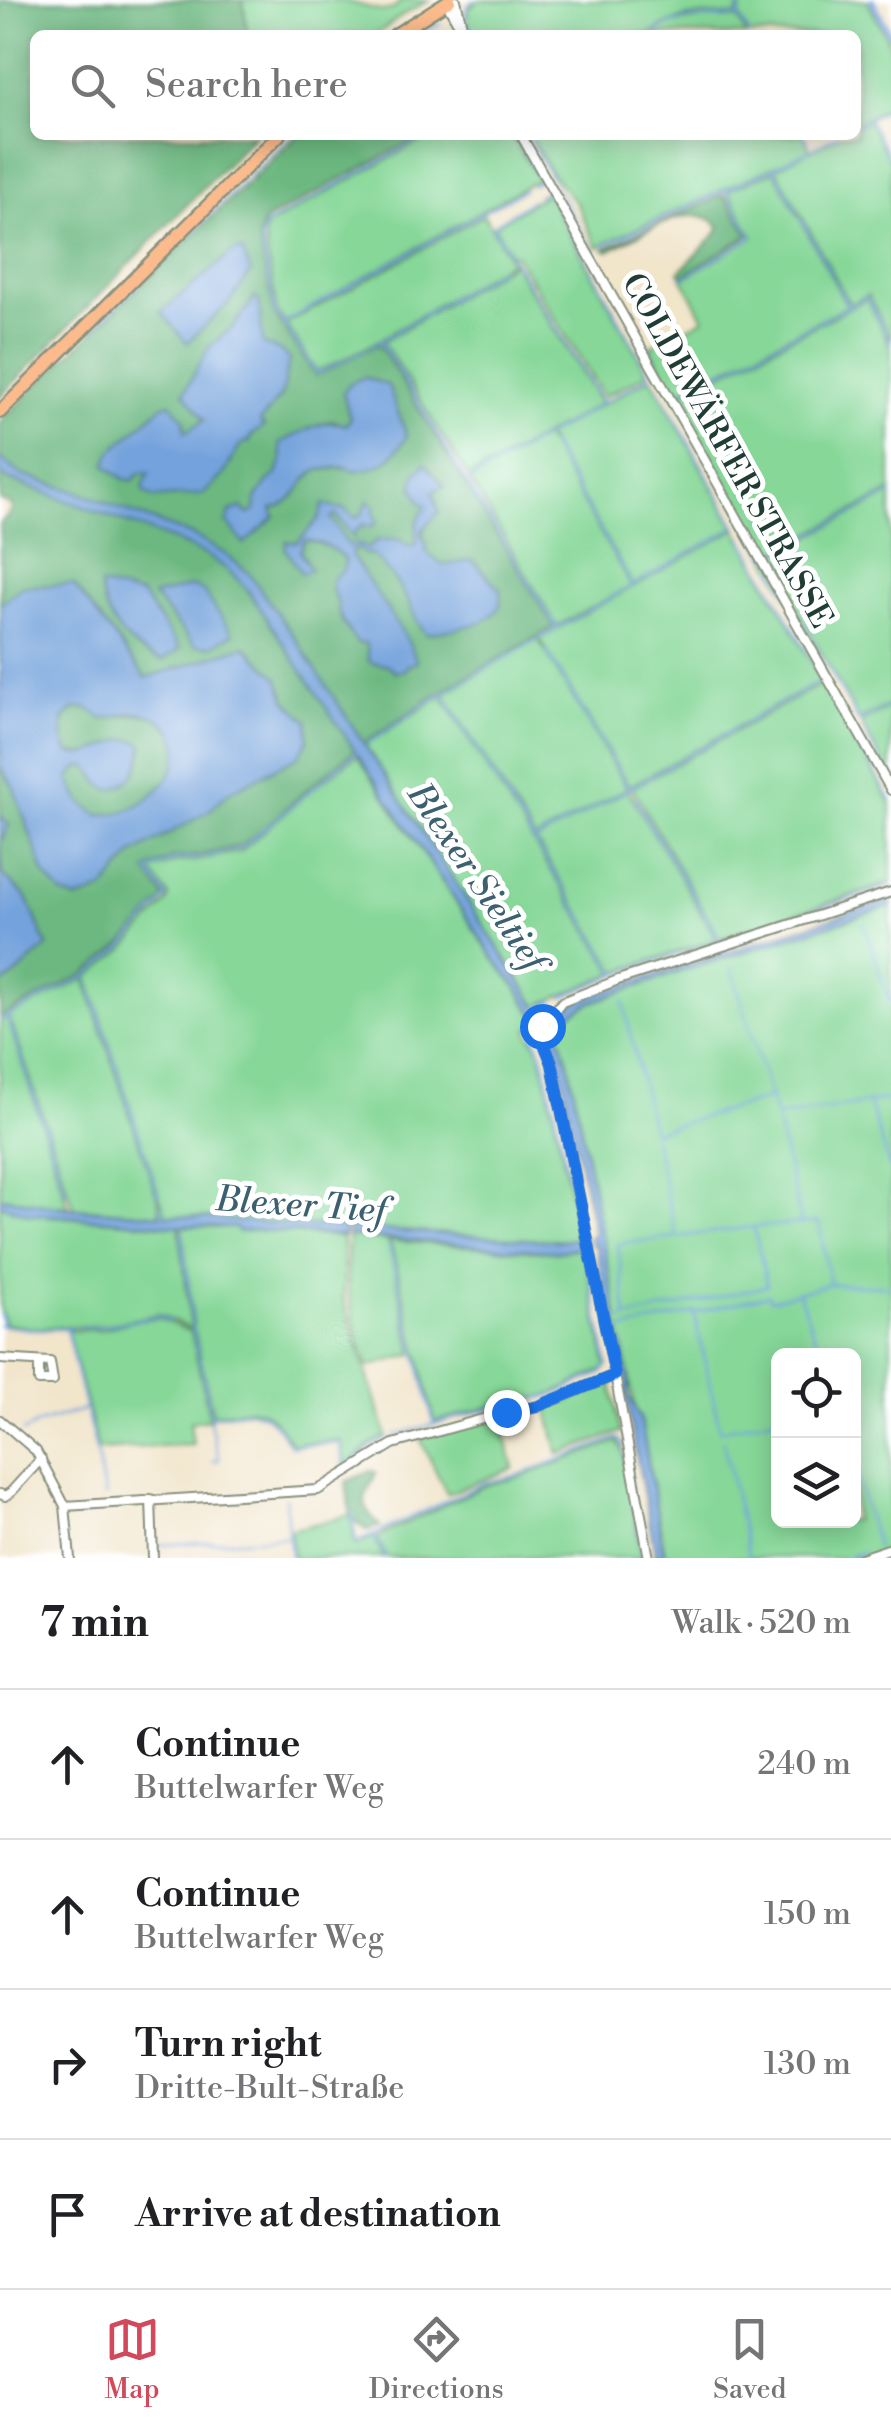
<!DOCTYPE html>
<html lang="en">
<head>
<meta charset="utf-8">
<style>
  :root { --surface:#fff; --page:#f6f6f6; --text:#202124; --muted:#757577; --line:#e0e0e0; --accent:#d1495b }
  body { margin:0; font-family:"Libre Bodoni",serif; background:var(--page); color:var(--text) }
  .controls { position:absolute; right:30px; bottom:30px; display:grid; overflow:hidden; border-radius:15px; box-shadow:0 5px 25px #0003 }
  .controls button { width:90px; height:90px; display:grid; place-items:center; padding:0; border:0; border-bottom:2px solid var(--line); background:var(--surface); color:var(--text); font:50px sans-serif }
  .stop { position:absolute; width:30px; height:30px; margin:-22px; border:8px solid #1a73e8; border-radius:50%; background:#fff }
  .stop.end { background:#1a73e8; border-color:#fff; box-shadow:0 2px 10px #0008 }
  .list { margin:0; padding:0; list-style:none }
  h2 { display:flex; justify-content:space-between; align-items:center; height:130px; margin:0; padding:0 40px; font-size:42px }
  h2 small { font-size:32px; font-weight:400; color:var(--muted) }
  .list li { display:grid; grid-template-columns:65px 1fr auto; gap:30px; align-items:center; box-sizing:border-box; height:150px; padding:0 40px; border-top:2px solid var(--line) }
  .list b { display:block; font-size:38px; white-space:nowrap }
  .list p { margin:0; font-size:32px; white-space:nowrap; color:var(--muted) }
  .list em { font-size:32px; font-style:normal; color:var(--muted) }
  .icon { flex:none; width:55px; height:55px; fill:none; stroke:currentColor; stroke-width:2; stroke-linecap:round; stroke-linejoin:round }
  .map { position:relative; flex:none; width:891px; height:1558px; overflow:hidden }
  .search { position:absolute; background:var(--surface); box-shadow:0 5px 25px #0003; left:30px; right:30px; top:30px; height:110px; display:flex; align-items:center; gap:25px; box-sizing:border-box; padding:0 35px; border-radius:15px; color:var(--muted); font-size:38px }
  .sheet { height:730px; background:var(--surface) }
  nav { display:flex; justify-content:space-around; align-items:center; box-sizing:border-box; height:140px; border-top:2px solid var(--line); background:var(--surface); font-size:28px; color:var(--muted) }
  nav a { display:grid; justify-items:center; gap:5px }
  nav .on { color:var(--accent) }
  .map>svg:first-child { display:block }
  .green { fill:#86d798; stroke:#528a66; stroke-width:2.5; fill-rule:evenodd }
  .forest { fill:#6cb880; stroke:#467a5a; stroke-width:2.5; fill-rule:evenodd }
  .water { fill:#73a2dc; stroke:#497088; stroke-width:2.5; fill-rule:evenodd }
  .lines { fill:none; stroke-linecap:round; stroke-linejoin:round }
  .stream { stroke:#73a2dc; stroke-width:2.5 }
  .canal { stroke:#73a2dc; stroke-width:6 }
  .minor-casing { stroke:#88917f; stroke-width:12 }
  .primary-casing { stroke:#88917f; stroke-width:16 }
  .minor { stroke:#fff; stroke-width:8 }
  .primary { stroke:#fbbb8c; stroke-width:11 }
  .route { stroke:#1a73e8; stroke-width:12 }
  .labels { text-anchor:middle; stroke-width:10; stroke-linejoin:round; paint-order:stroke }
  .street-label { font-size:32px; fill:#1f3d34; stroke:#fff }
  .water-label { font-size:35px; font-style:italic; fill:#3c606f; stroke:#fff }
</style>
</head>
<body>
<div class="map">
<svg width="891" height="1558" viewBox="0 0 891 1558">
  <rect width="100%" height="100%" fill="#fff"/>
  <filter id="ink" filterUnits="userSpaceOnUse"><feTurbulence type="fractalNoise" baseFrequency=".01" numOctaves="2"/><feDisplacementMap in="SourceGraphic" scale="20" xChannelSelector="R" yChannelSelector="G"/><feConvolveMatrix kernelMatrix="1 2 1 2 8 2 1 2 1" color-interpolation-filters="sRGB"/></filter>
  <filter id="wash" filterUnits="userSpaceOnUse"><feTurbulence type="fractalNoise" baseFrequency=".0048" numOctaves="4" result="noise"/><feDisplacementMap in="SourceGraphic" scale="40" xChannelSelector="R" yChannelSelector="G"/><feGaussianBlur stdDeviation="2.25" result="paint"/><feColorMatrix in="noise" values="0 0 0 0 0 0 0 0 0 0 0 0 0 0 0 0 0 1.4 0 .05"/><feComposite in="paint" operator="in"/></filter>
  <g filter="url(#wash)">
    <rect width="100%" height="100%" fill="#f1e5ca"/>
    <g class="green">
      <polygon points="243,0 342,0 382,11 393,9 402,0 429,0 403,15 375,35 247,35"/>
      <path d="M 479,0 L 735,0 L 739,6 L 737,15 C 725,17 715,15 704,15 C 683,16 665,23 649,35 L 473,35 L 467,19 L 467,9 Z"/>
      <polygon points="738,0 867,0 891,46 891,105 856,124 856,35 750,35 740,17 741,5"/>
      <polygon points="705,18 738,19 747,35 654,35 668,24"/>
      <polygon points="868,120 891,162 891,340 868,295 850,304 776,169 810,150 597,247 576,203 551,173 529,135 803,135 811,150 840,135 856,135 856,126"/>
      <polygon points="432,135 511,135 538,179 285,322 277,311 264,233 266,226"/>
      <polygon points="774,171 847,306 675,394 650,346 704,319 683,279 753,237 728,190"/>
      <polygon points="547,193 648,373 604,397 516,256 511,254 494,226"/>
      <polygon points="484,215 511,261 367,347 317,372 286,324"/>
      <polygon points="513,263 601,403 469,478 383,342"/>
      <polygon points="867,299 891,347 891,491 767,556 676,397"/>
      <polygon points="651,377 735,527 633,585 546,436"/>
      <polygon points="545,437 631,586 557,626 470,480"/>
      <polygon points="891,494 891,704 859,720 768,559"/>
      <polygon points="736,529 822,680 629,786 540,639"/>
      <polygon points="538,639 627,788 535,839 444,694"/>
      <polygon points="823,683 891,803 891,883 720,938 632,788"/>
      <polygon points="442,696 615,973 537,1006 365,745"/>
      <polygon points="891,707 891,778 860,722"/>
      <polygon points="357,755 495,960 517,987 537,1020 528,1030 541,1053 576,1221 574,1241 497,1238 166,1216 88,977 124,949 167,902 169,896 150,871 180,861 194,861 241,851 310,791"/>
      <polygon points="628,790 717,939 617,972 536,841"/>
      <path d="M 891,906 L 891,1558 L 666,1558 L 558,1030 L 571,1014 L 592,1002 L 682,971 ZM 778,1356 L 854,1356 L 854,1520 L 778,1520 Z"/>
      <polygon points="85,979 158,1200 160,1215 74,1208 9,1016"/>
      <polygon points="7,1017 69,1208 0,1197 0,1022"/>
      <polygon points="0,1205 29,1214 179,1226 191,1329 159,1314 106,1325 75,1327 31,1328 5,1324 0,1308"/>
      <path d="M 182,1226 L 236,1228 L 238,1232 L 255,1230 L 343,1237 L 344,1303 L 387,1436 L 371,1444 L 345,1466 L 341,1441 L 292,1444 C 260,1401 264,1408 213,1414 L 194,1329 Z"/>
      <path d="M 349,1236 L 388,1241 L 413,1354 L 368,1367 C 351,1316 344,1290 349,1236 Z"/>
      <polygon points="390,1241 556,1252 583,1247 606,1364 605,1369 553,1394 530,1400 505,1403 435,1422"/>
      <polygon points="159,1318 191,1332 210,1419 190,1422 193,1444 98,1450 67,1331 102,1329 137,1320"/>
      <polygon points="611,1382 621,1432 559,1454 547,1407 562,1404"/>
      <polygon points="500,1417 514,1468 447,1494 420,1438"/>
      <polygon points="617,1441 622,1448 642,1558 387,1558 377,1537 486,1485 519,1477"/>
      <polygon points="351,1515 355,1545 374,1537 384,1558 293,1558 290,1530"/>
    </g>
    <g class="forest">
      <polygon points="0,0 243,0 247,35 35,35 35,135 255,135 0,397"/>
      <path d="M 298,135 L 423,135 L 264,221 L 259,235 L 274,313 L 316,376 L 379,344 L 554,627 L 440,692 L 364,743 L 311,786 L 263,829 L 240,846 L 196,856 L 173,858 L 146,870 L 165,898 L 122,945 L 85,974 L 0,1017 L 0,986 L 18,973 L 47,946 L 27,898 L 3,875 L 0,843 L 9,825 L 0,815 L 0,767 L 13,786 L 45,875 L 103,890 L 133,854 L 209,811 L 229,792 L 271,771 L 308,721 L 287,701 L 278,678 L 245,646 L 146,678 L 73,584 L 22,587 L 0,604 L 0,524 L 11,512 L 12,506 L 0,500 L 0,421 ZM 254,298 L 263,345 L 281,351 L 282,394 L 259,423 L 263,426 L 241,444 L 224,474 L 139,473 L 162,406 L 171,404 L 184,419 L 185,433 L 206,419 L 184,392 L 209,347 L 234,326 ZM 343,392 L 376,466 L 318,470 L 271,509 L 227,522 L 240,508 L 249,514 L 255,511 L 277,474 L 282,460 L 317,425 L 333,420 L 345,425 L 350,419 ZM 425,465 L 444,487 L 435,489 L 433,493 C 425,519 410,556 447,566 L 449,629 L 427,634 C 415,621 415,614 407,599 C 398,581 385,568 372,553 L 366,554 L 357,548 L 352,550 L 352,556 L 416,662 L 405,666 L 369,652 L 366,644 L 342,622 L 333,578 L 343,571 L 345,560 C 335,547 320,544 305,539 L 300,552 L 306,559 L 287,542 L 298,542 L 319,518 L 343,508 L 355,518 L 362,514 L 375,524 L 369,526 L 362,523 L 355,529 L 353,536 L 335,515 L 330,518 L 349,546 L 368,548 L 416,545 C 417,528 416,520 427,506 Z"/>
      <path d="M 724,194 L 749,235 L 682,276 L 679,272 L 717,233 L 719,226 C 694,197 636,237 608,251 L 604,249 Z"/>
      <path d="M 87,708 C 114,729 149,697 173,730 C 195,762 151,804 122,812 C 115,814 106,814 99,815 L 81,802 L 69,779 L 77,768 L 88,766 L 100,784 L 110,789 C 134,777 140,775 143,745 C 135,745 125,743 117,743 C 96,745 93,761 68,752 L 63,737 L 63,719 L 74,709 Z"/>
      <path d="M 372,1470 L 376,1473 C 365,1499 356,1501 380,1526 L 367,1530 L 351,1518 L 346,1482 Z"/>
    </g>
    <g class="water">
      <polygon points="242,250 251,273 227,305 187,343 161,312 234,251"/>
      <polygon points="255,298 259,300 263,344 281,351 289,359 282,394 260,422 264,426 251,436 250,441 241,444 224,474 204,494 154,498 144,492 144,484 149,473 140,473 132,481 122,478 106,465 112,451 162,406 171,403 184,419 185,432 205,420 184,393 209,347 234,326"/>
      <path d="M 364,377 L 388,385 L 407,436 C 394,456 384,469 358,470 C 353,471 348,468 342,467 C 341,467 320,470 319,470 C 303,475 299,503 272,509 L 275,517 L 244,544 L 227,522 L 230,512 L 240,508 L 249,514 L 255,511 L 256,499 L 269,480 L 277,474 L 282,460 L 280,443 C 301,433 323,417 346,425 L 350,419 L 343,392 L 350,383 Z"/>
      <polygon points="0,458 22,475 75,491 194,536 225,554 248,572 295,638 545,1019 540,1024 517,987 495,960 247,589 228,570 208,556 176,541 8,479 0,474"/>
      <path d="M 425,464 L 445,486 L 436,489 L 433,492 L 439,512 L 421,531 L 423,540 L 427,543 L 426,551 C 443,570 450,565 472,560 L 500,589 C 500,592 501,603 500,605 C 491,628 447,629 427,634 C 414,620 415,615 407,599 C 398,581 385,568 372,554 L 366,554 L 357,548 L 352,550 L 352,556 L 408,641 L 417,662 L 406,666 L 406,670 L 395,672 L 390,666 L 369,662 L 366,644 L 357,643 C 349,631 337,618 338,603 L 332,589 L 333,578 L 343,570 L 345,560 C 335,547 320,543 305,540 L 300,552 L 311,569 L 302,574 L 285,548 L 287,542 L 298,542 L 319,518 L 323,504 L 338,509 L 343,508 L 356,518 L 362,514 L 368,501 L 375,507 L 373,513 L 377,520 L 375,524 L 369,527 L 362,524 L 361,529 L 355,530 L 354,538 L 336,515 L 331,518 L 349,546 L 355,543 L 368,548 L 377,540 L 399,539 L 408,546 L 416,545 C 417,526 414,522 427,506 L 421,503 L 413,486 L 416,473 Z"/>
      <path d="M 73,584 L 146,678 L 245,646 L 278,678 L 287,701 L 308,721 L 308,741 L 299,756 L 229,792 L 209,811 L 133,854 L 103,890 L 77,900 L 62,894 L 45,875 L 13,786 L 0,767 L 0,604 L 22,587 ZM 87,708 L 103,719 C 113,718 124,713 134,712 C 144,712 156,716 164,723 C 201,753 156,802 123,812 C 115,814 106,814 99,815 L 81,802 L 69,779 L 77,768 L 88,766 L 100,784 L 110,790 C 133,784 141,768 143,745 C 118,725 100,764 68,752 L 63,737 L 63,719 L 74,709 Z"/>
      <path d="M 100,585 L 142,595 L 180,649 L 162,661 C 127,647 105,622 100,585 Z"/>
      <polygon points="192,586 204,592 233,634 211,646 195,645 153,596"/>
      <polygon points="0,815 9,825 0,843 3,875 27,898 47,946 18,973 0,986"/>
      <polygon points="891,899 891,906 682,971 592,1002 571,1014 558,1030 568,1061 612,1286 618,1322 611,1324 596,1246 592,1245 590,1237 594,1233 560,1066 549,1036 544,1028 575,1002 588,996"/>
      <polygon points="0,1197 69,1208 345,1228 345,1236 255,1230 238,1232 235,1228 179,1226 29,1214 0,1205"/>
      <polygon points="349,1228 559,1241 585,1238 586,1246 556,1252 349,1236"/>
      <polygon points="619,1326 629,1377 629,1396 641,1420 665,1558 656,1558 612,1328"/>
    </g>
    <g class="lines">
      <g class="stream">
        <polyline points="737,0 740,6 739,17 749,35"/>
        <polyline points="412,35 440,24"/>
        <path d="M 472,35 C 467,22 460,9 474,0"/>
        <path d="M 652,35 C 683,12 704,20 739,17"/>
        <polyline points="868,118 891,160"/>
        <polyline points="856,125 891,107"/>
        <polyline points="428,135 265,225 261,237 275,311 317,374 369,348 502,268"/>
        <polyline points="514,135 541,180 532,185"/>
        <polyline points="527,135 607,276"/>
        <polyline points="804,135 808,142"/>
        <polyline points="774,169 798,212"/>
        <polyline points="538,196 547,190 652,378"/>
        <polyline points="532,200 492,226 603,403"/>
        <polyline points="800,217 848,305"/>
        <polyline points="604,245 774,168 837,135"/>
        <polyline points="683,278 752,237 726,190"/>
        <polyline points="609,280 675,396"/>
        <polyline points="285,322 524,190"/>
        <polyline points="91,330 292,135"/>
        <polyline points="380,341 556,627"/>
        <polyline points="657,386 737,528"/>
        <polyline points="674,396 867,297 891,343"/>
        <polyline points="680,405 767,559"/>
        <polyline points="550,444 632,585"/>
        <polyline points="469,480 648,377"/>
        <polyline points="742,537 827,687"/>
        <polyline points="768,557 891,493"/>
        <polyline points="771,566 859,722"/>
        <polyline points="546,650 630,790"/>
        <polyline points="829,691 891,800"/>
        <polyline points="443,695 616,972"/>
        <polyline points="860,721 891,705"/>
        <polyline points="863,729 891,780"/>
        <polyline points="369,742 443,693 736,527"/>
        <polyline points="634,798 719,938"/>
        <polyline points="536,840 823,680"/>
        <polyline points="864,924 891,1006"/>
        <polyline points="731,966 776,1117 801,1222"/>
        <polyline points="87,978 159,1197"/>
        <polyline points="563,997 617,974 891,886"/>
        <polyline points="623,1000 676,1236"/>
        <polyline points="537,1008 554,1001"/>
        <polyline points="8,1017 66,1192"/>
        <polyline points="0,1020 86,976 123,947 167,897 148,871 177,859 199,858 241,848 355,753"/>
        <polyline points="531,1029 540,1018"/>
        <polyline points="535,1037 544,1062 580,1230"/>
        <polyline points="869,1103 891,1172"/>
        <polyline points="776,1117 891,1099"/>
        <polyline points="652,1132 769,1098"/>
        <polyline points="161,1205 164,1218"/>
        <path d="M 182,1232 L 193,1331 L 212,1416 C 263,1410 260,1403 291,1446 L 340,1443 L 344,1469 L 373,1446 L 387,1439"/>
        <polyline points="389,1246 434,1424"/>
        <polyline points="798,1292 822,1356"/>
        <polyline points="694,1312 720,1431"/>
        <polyline points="0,1314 3,1324"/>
        <polyline points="627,1318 618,1244 754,1227 819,1222 830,1284"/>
        <polyline points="616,1320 767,1286 754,1227"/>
        <polyline points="0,1325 30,1329 73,1329"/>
        <polyline points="79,1328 104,1326 158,1316 170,1321"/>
        <polyline points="66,1329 96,1450 105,1497"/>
        <polyline points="618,1331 769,1295 770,1300 830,1284 891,1286"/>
        <polyline points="516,1403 554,1395 602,1373 608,1365 585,1252"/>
        <polyline points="212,1416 210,1422 219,1460 212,1461"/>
        <polyline points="721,1430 778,1417"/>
        <polyline points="23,1432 39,1423 86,1409"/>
        <polyline points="395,1435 507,1404"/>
        <polyline points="723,1440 749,1558"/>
        <polyline points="625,1454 644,1558"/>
        <polyline points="854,1467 877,1548"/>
        <polyline points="285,1498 291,1558"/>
        <polyline points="352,1514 356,1543 485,1483 519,1475 617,1438 623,1443 624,1448"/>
        <polyline points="375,1537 386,1558"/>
        <polyline points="157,1545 289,1537"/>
        <polyline points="886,1545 891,1543"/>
        <polyline points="887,1554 891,1553"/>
        <polyline points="844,1558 863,1552"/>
        <polyline points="877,1558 879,1557"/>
      </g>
      <polyline class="canal" points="872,0 891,36"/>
    </g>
  </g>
  <g filter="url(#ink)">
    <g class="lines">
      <g class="minor-casing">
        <g id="minor">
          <polyline points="456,0 462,26"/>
          <polyline points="446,2 465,35"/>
          <polyline points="521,135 891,790"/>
          <polyline points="0,1359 50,1362 53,1381 39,1381 39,1362"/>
          <polyline points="0,1420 36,1451 65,1506 70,1558"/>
          <polyline points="0,1494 5,1496 11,1492 41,1459"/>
          <polyline points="151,1499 153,1558"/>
          <polyline points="65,1506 318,1490 393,1444 497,1415 536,1407 615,1375"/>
          <polyline points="649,1558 615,1375 552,1063 539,1030 562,1002 618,980 891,892"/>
          <polyline points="861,1558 891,1548"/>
        </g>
      </g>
      <g class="primary-casing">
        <g id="primary">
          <polyline points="395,35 450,0"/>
          <polyline points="0,412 279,135"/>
        </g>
      </g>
      <use href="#minor" class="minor"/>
      <use href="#primary" class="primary"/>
    </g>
  </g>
  <g class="lines" filter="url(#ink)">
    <polyline class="route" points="506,1412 536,1407 615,1375 552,1063 540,1034 542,1026"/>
  </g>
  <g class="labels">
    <g class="street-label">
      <text transform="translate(728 450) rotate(61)" y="11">COLDEWÄRFER STRASSE</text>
    </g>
    <g class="water-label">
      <text transform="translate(477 876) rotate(56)" y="12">Blexer Sieltief</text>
      <text transform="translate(301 1204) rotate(4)" y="12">Blexer Tief</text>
    </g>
  </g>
</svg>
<div class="controls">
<button><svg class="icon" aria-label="locate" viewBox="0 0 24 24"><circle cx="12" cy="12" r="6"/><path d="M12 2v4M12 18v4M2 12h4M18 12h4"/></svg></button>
<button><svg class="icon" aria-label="layers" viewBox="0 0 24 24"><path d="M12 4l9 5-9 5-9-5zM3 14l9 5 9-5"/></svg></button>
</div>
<div class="stop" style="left:542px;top:1026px"></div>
<div class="stop end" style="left:506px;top:1412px"></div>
<div class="search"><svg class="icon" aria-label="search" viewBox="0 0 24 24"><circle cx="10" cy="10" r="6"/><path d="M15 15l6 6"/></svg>Search here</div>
</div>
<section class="sheet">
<h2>7 min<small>Walk · 520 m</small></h2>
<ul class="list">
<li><svg class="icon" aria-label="ahead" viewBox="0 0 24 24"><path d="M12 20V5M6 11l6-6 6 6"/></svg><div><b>Continue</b><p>Buttelwarfer Weg</p></div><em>240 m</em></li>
<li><svg class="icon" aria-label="ahead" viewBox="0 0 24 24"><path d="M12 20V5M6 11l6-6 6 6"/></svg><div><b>Continue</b><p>Buttelwarfer Weg</p></div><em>150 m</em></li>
<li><svg class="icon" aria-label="right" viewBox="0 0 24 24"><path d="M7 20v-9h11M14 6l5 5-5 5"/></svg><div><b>Turn right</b><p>Dritte-Bult-Straße</p></div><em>130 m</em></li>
<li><svg class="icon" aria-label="arrive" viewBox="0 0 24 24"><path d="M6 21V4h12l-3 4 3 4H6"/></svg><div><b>Arrive at destination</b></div></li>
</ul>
</section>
<nav>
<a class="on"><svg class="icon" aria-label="map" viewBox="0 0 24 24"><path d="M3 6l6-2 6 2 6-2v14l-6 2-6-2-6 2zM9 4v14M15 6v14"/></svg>Map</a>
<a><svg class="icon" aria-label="directions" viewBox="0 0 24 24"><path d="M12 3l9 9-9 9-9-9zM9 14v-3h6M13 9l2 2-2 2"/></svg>Directions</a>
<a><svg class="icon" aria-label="saved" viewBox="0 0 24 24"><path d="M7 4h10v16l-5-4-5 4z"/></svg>Saved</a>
</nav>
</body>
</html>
